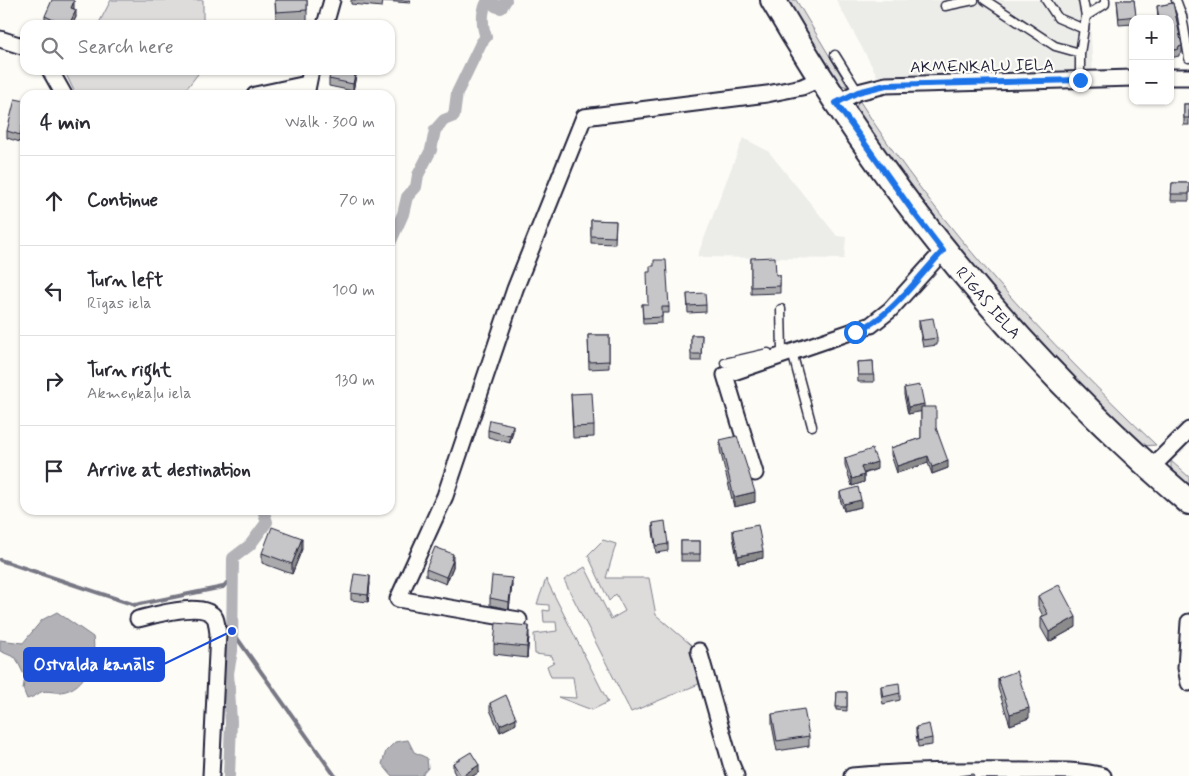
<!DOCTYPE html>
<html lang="en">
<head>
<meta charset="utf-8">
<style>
  :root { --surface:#fff; --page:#f7f7f7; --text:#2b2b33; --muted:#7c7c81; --line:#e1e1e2 }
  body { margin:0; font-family:Mynerve,sans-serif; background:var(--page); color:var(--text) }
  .controls { position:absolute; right:15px; top:15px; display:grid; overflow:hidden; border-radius:10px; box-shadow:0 1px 4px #0004 }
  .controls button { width:45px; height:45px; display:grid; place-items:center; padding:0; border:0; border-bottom:1px solid var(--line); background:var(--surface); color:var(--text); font:25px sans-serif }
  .stop { position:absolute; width:15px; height:15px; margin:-11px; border:4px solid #1a73e8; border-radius:50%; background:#fff }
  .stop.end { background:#1a73e8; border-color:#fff; box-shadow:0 1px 5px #0008 }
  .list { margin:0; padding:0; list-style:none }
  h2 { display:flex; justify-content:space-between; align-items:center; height:65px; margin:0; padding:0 20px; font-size:21px }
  h2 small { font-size:16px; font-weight:400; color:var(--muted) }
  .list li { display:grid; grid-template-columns:32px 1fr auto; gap:15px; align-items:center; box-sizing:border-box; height:90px; padding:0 20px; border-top:1px solid var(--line) }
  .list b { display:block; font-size:19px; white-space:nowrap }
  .list p { margin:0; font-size:16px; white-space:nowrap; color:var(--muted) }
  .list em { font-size:16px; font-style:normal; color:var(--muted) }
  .icon { flex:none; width:28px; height:28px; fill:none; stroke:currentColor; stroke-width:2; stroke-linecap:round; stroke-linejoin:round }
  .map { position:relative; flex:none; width:1189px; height:776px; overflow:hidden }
  .search { position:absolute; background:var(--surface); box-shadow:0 1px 4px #0004; left:20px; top:20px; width:375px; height:55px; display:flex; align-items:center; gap:12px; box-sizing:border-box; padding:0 18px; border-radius:15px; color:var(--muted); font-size:19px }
  .panel { position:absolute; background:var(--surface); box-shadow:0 1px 4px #0004; left:20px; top:90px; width:375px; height:425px; border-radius:15px }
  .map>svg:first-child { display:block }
  .built { fill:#ecece9 }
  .green { fill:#dddcdb; stroke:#807f8b }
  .water { fill:#b2b2b7; stroke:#787885 }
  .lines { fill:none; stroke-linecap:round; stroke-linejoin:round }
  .stream { stroke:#787885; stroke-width:4 }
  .canal { stroke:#b2b2b7; stroke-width:12 }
  .service-casing { stroke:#22223b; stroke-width:11 }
  .minor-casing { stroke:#22223b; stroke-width:19 }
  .primary-casing { stroke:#22223b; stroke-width:28 }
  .service { stroke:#fdfcf7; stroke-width:8 }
  .minor { stroke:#fdfcf7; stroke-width:15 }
  .primary { stroke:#fdfcf7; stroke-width:24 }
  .wall { fill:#aaaaac; stroke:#22223b }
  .shaded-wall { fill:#8b8b8c; stroke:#22223b }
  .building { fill:#c6c6c8; stroke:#22223b }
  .route { stroke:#1a73e8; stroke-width:6 }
  .labels { text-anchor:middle; stroke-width:4.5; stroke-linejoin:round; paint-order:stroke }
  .street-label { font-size:16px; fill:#22223b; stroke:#fdfcf7 }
  .leader { fill:none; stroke:#1d4ed8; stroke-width:2 }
  .callout-dot { fill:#1d4ed8; stroke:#fdfcf7; stroke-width:2 }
  .callout { fill:#1d4ed8; stroke:#1d4ed8; stroke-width:2 }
  .callout-label { font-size:18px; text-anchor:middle; font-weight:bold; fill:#fff }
</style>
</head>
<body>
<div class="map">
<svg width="1189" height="776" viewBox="0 0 1189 776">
  <rect width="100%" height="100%" fill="#fdfcf7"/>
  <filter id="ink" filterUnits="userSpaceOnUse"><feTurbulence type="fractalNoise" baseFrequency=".02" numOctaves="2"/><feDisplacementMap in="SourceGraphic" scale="10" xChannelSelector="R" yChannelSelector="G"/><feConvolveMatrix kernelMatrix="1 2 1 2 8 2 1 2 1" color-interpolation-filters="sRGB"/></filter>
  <g filter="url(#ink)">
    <g class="built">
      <polygon points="836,0 1089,0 1093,76 879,79"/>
      <polygon points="743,138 768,151 837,236 846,237 844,259 697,257"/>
    </g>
    <g class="green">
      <polygon points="111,0 203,0 203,25 98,25"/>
      <polygon points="786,0 796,0 848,87 837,84"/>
      <polygon points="68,70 201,70 187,88 175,95 76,95 66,74"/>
      <path d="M 859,100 C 941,229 1046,340 1156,445 L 1142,446 L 1041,347 L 923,208 L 855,110 Z"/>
      <polygon points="1171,461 1189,477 1189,491 1171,473"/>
      <polygon points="603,540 616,544 606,578 649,578 656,615 696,649 699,684 631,712 564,580 585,567 611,619 625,611 616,594 609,601 588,555"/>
      <polygon points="546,579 608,702 592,710 558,697 576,698 573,677 551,677 547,666 554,662 552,656 535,654 534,634 557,631 556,622 544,622 543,610 549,611 549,605 537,604"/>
    </g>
    <g class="water">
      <path d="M 57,612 L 93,637 C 97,658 86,689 61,692 C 55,693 47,690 41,692 C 36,695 34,697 27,699 L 23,689 L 25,677 L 16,658 L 0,651 L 0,640 L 23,643 L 42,620 Z"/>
      <polygon points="408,740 414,752 427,758 428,768 421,776 392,776 382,764 386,751 395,742"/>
    </g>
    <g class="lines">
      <g class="stream">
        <polyline points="0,560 135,605 223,587 231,578"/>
        <polyline points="232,631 335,776"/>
      </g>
      <g class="canal">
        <path d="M 390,243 L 403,214 L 407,197 L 416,187 L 418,175 L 431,150 L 435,130 L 444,120 L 454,116 L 457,93 L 481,43 L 486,37 C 482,27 481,12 487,2 L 492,1 L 495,6 L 501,8 L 506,0"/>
        <polyline points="229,776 231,722 228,673 232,651 233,558 250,545 267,522 264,513 266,510"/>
      </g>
      <g class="service-casing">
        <g id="service">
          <polyline points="985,0 1055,46 1080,53"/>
          <polyline points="1046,0 1058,18 1084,29"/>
          <polyline points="1176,0 1182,16 1189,58"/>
          <polyline points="945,6 974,0"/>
          <polyline points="1086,16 1105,4 1105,0"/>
          <polyline points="835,55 858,92"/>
          <polyline points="1080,80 1080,53 1086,16 1083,0"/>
          <polyline points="781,309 782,351"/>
          <polyline points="792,352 812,426"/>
          <polyline points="725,363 768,353"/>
        </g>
      </g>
      <g class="minor-casing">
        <g id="minor">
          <polyline points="325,25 332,0"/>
          <polyline points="0,39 25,47"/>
          <polyline points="50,70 64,95"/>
          <polyline points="1170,77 1189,77"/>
          <polyline points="255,95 307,84"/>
          <polyline points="306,95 311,70"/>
          <polyline points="836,103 858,92 886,85 1133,78"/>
          <polyline points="1150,469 1189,430"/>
          <polyline points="755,473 725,375 871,325 890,310 943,251"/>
          <path d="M 138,619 C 155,615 205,600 215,618 C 217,622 217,629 218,633 L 211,776"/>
          <polyline points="519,620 398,599 445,496 515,289 584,117 767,94 802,87 820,79"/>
          <polyline points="1189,622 1186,668 1189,683"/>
          <polyline points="699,651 731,764 736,776"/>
          <path d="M 852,776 C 910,771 968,770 1027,771 C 1053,771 1078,769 1103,776"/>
        </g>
      </g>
      <g class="primary-casing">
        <g id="primary">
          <path id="s1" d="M 773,0 C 883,189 1022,359 1189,502"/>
        </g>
      </g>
      <use href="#service" class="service"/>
      <use href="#minor" class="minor"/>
      <use href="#primary" class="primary"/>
    </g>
    <g class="wall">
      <polygon points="275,0 307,0 307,21 276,22"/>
      <polygon points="351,0 411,0 410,3 383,1 382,7 351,4"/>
      <polygon points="1117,0 1134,0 1136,19 1133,19 1133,24 1119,25"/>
      <polygon points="1173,3 1182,46 1182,53 1179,54 1179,56 1170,58 1170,19 1158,19 1157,6"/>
      <polygon points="74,8 74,9 76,17 72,25 50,25 45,23 45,16"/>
      <polygon points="357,70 353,91 329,86 329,79"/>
      <polygon points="25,101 25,120 20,142 7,138 7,131"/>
      <rect x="1184" y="104" width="5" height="21"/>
      <polygon points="1172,183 1189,183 1189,201 1171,201"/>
      <polygon points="591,220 616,221 615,244 591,243"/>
      <polygon points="751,258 776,275 780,275 780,293 751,294"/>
      <polygon points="687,294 706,305 706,312 688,313"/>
      <polygon points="642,304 669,307 669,313 662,313 662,323 643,324"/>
      <polygon points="919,320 937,338 937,345 923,347 919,327"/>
      <polygon points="588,335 609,335 609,368 589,369"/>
      <polygon points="691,335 702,335 701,361 691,361"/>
      <polygon points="873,361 874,382 858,382 857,362"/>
      <polygon points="904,388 924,407 936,428 948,468 932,474 928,463 897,473 891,455 891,448 921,438 921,411 908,414 904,395"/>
      <polygon points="571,394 594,426 594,437 573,438"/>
      <polygon points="488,430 513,431 510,443 488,437"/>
      <polygon points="720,440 755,502 734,507 720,450"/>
      <polygon points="845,458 877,469 864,474 864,482 852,486 845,465"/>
      <polygon points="840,492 861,507 844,511 840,499"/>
      <polygon points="653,523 668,544 668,551 656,553 653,530"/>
      <polygon points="733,530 763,558 738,563 733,537"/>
      <rect x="681" y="541" width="19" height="20"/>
      <polygon points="302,549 292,574 262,563 262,553"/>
      <polygon points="453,554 453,567 446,584 426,576 426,569"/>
      <polygon points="370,583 368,602 351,600 351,593"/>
      <polygon points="512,585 509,609 490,605 490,598"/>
      <polygon points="1038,596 1076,627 1049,642 1041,628 1041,617 1043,616 1038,606"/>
      <polygon points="529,636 527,658 494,654 494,644"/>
      <polygon points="998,678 1029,718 1010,725 998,688"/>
      <polygon points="881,686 900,693 900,700 883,704 881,693"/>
      <polygon points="837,692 847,692 847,711 836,710"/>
      <polygon points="490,703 516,724 500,732 490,710"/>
      <polygon points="772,714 809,736 809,746 777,751 772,725"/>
      <polygon points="916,727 932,738 932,745 918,747 916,734"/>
      <polygon points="453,763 479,772 473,776 456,776 453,770"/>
    </g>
    <g class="shaded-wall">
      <polygon points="74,1 74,8 71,15 71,8"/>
      <polygon points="76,10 76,17 72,25 69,25"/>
      <polygon points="356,70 357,71 353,91 353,84"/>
      <polygon points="25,114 25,120 20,142 20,135"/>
      <polygon points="924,404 924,411 908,414 908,407"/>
      <polygon points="513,425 513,431 510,443 510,436"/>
      <polygon points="928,456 928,463 897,473 897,466"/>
      <polygon points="948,461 948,468 932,474 932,467"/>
      <polygon points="877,462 877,469 861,474 861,467"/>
      <polygon points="864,475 864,482 852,486 852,479"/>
      <polygon points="755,492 755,502 734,507 734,497"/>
      <polygon points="861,500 861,507 844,511 844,504"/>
      <polygon points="302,538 302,549 292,574 292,564"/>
      <polygon points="763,551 763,558 738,563 738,556"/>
      <polygon points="453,560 453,567 446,584 446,577"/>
      <polygon points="370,576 370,583 368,602 368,595"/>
      <polygon points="512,578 512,585 509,609 509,602"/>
      <polygon points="1076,617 1076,627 1049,642 1049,632"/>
      <polygon points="529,626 529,636 527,658 527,647"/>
      <polygon points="1029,708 1029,718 1010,725 1010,714"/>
      <polygon points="516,718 516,724 500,732 500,725"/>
      <polygon points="479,765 479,772 473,776 462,776"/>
    </g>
    <g class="building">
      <polygon points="52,0 72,0 74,1 71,8 76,10 69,25 64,25 45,16"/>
      <polygon points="275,0 307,0 307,10 276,12"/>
      <polygon points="1117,0 1134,0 1136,16 1119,18"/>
      <polygon points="1173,3 1182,46 1178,47 1179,49 1170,51 1170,19 1159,19 1157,6"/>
      <polygon points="331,70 356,70 353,84 329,79"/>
      <polygon points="15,99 25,101 25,114 20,135 7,131"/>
      <rect x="1184" y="104" width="5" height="14"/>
      <polygon points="1172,183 1189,183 1189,194 1171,194"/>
      <polygon points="591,220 616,221 615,237 591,236"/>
      <polygon points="775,257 776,275 780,275 780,286 751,287 751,258"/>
      <polygon points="654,260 666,260 669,307 662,307 662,317 643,318 642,304 648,304 647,272 650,272 650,266 654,266"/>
      <polygon points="705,293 706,305 688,306 687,294"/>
      <polygon points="933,318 937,338 923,340 919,320"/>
      <polygon points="588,335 609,335 609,361 589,362"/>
      <polygon points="691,335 702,335 701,354 691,354"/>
      <polygon points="873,361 874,375 858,375 857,362"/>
      <polygon points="920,385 924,404 908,407 904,388"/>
      <polygon points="592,393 594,426 573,427 571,394"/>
      <polygon points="921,407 936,407 936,428 948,461 932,467 928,456 897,466 891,448 921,438"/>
      <polygon points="490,420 513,425 510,436 488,430"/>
      <polygon points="737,436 755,492 734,497 720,440"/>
      <polygon points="872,449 877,462 861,467 864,475 852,479 845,458"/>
      <polygon points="858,487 861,500 844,504 840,492"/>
      <polygon points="665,521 668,544 656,546 653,523"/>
      <polygon points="758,525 763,551 738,556 733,530"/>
      <polygon points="272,527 302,538 292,564 262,553"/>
      <rect x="681" y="541" width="19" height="13"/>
      <polygon points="435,547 453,554 451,560 453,560 446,577 426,569"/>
      <polygon points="354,574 370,576 368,595 351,593"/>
      <polygon points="492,576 512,578 509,602 490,598"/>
      <polygon points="1059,585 1076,617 1049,632 1041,617 1048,614 1038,596"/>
      <polygon points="496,623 529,626 527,647 494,644"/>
      <polygon points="1017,671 1029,708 1010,714 998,678"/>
      <polygon points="899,683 900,693 883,697 881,686"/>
      <polygon points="837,692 847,692 847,707 836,707"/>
      <polygon points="506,695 516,718 500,725 490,703"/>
      <polygon points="804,709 809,736 777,741 772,714"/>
      <polygon points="929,724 932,738 918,741 916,727"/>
      <polygon points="471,752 479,765 462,776 461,776 453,763"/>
      <polygon points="973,774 974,776 959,776"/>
    </g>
  </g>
  <g class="lines" filter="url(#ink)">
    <path class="route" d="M 855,332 C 892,317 916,279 943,251 L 914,213 L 836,103 L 858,92 L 886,85 L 1080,80"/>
  </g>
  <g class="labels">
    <g class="street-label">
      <text transform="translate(982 65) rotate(-1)" y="6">AKMEŅKAĻU IELA</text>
      <text dy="6" stroke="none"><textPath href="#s1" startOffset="372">RĪGAS IELA</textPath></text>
    </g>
  </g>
  <path class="leader" d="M232 631L164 664"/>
  <circle class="callout-dot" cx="232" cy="631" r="5"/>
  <rect class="callout" x="24" y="648" width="140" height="33" rx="5"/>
  <g class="callout-label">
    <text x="94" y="670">Ostvalda kanāls</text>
  </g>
</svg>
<div class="controls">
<button>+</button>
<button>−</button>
</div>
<div class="stop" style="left:855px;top:332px"></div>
<div class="stop end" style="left:1080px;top:80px"></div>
<div class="search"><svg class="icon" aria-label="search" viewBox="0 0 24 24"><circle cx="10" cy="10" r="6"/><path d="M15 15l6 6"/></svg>Search here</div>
<section class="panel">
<h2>4 min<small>Walk · 300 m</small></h2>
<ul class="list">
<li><svg class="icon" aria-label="ahead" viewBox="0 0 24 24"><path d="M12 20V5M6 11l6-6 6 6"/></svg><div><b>Continue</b></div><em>70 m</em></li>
<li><svg class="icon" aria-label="left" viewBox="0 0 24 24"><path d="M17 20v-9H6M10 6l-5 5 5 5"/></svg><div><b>Turn left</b><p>Rīgas iela</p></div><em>100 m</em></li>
<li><svg class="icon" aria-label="right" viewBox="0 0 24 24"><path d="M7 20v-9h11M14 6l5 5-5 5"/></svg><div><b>Turn right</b><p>Akmeņkaļu iela</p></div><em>130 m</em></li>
<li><svg class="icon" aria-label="arrive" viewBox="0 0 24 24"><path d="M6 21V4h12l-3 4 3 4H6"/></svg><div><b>Arrive at destination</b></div></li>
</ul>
</section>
</div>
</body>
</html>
